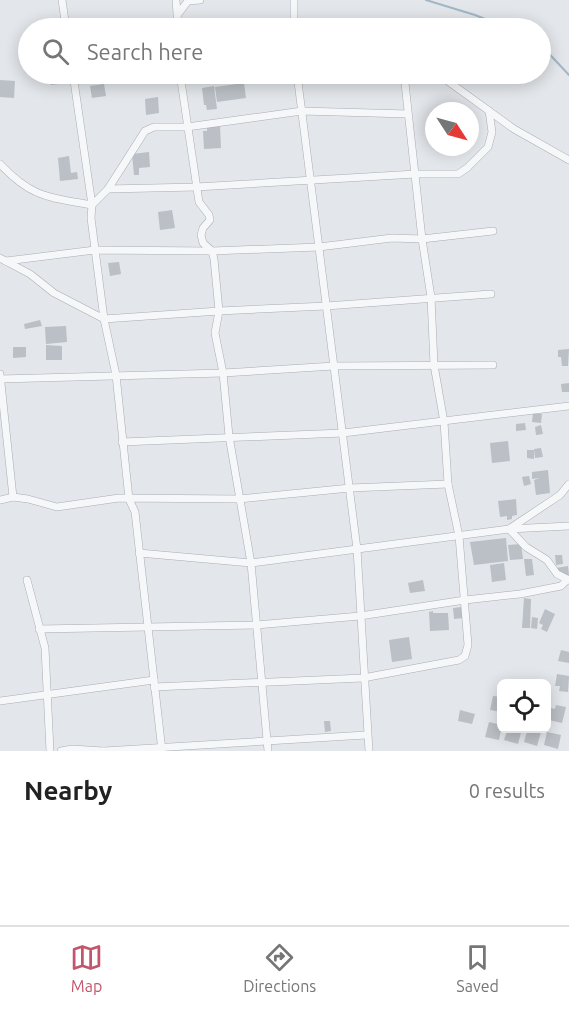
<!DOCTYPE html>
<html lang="en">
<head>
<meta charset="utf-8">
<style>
  :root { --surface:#fff; --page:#f2f2f2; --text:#222; --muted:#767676; --line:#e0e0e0; --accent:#c2566d }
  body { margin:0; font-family:Ubuntu,sans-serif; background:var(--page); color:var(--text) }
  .controls { position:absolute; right:18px; bottom:18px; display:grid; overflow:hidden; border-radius:9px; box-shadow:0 3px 15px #0003 }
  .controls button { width:54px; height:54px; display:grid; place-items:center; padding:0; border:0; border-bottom:2px solid var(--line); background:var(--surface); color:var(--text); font:30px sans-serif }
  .compass { position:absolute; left:425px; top:102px; width:54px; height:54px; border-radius:50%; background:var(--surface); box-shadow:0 3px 15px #0003; rotate:126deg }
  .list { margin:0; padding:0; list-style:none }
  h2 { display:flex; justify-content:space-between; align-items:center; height:78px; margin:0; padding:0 24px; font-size:26px }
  h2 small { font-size:20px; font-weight:400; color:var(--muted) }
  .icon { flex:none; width:33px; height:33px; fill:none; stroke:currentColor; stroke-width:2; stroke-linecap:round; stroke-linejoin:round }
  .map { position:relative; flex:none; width:569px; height:751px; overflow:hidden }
  .search { position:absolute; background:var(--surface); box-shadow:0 3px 15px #0003; left:18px; right:18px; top:18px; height:66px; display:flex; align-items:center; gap:15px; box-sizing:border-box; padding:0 21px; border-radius:33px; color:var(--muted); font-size:22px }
  .sheet { height:174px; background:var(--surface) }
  nav { display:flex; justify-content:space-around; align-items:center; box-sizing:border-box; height:84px; border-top:2px solid var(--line); background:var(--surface); font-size:16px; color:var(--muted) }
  nav a { display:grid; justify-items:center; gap:3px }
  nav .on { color:var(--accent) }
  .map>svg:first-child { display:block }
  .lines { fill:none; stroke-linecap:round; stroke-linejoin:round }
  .stream { stroke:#a2b6c6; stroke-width:2 }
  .building { fill:#bbc0c6 }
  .street-casing { stroke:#a9adb4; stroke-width:8 }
  .street { stroke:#f6f7f9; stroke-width:7 }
</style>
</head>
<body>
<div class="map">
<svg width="569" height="751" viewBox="0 0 569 751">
  <rect width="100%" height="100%" fill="#e3e6ea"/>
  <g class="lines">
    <g class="stream">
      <polyline points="426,0 475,15 508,28"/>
      <polyline points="540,44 569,75"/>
    </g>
  </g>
  <g class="building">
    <polygon points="58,74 66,74 67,83 51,85 49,75"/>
    <polygon points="0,80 15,81 14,98 0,97"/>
    <polygon points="244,83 246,98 217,102 215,87"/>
    <polygon points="104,84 106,96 92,98 90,86"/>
    <polygon points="214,86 217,109 207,110 206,105 204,105 202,88"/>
    <polygon points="158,97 159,113 146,115 145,99"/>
    <polygon points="207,125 220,125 221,148 204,149 203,131 207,131"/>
    <polygon points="149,152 150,167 139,168 139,175 134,175 132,154"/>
    <polygon points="69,156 71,173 77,172 78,179 60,181 58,158"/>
    <polygon points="172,210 175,228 160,230 158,212"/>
    <polygon points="119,262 121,274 110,276 108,263"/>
    <polygon points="40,320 42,326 25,329 24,324"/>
    <polygon points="66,326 67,342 46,344 45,327"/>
    <polygon points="46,345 62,346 62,360 46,360"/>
    <polygon points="13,347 26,347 26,357 13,358"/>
    <polygon points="569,349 568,366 562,366 561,357 558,357 558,350"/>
    <polygon points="569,383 569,392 562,392 561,384"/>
    <polygon points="533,413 542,414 541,423 532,422"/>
    <polygon points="525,423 526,430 516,431 516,424"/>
    <polygon points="541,425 543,434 536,435 535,427"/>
    <polygon points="508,441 510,461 492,463 490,443"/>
    <polygon points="541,448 543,457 535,458 534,449"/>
    <polygon points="527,450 534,450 534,459 527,458"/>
    <polygon points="548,470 550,493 536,495 534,480 540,478 532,479 532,472"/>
    <polygon points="529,476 531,484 524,486 522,477"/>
    <polygon points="516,499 517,515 512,516 512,519 507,520 507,516 500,517 498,501"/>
    <polygon points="506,538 508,561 474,565 470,542"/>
    <polygon points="521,544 523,559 510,560 508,545"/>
    <polygon points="555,555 562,555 563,564 556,565"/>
    <polygon points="524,559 532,559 534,575 526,576"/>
    <polygon points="504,563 506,580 492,582 490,565"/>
    <polygon points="568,566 569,575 558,577 556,568"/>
    <polygon points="423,580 425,591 410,593 408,583"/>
    <polygon points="524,598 531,599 530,628 522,628"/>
    <polygon points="461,607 463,618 454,619 453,608"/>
    <polygon points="545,609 555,614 547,632 541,629 543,625 539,623"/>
    <polygon points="433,611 433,613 448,613 449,630 430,631 429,612"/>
    <polygon points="532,617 538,618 537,629 531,628"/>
    <polygon points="409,637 412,659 392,662 389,640"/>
    <polygon points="561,650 569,652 569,663 558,661"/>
    <polygon points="557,674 569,676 568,692 559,691 560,686 555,686"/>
    <polygon points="493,696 502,697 502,712 490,710"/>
    <polygon points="556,705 566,707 562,723 549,720 551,708 555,709"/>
    <polygon points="460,710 475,714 472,724 458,721"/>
    <polygon points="324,721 330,721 331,731 325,732"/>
    <polygon points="489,722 502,725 499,740 485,737"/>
    <polygon points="508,728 522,729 518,744 504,740"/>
    <polygon points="528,728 541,732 537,746 524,742"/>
    <polygon points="547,732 561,735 558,749 544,745"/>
  </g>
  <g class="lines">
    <g class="street-casing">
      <g id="street">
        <polyline points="62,0 66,28"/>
        <polyline points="176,0 178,28"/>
        <polyline points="294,0 294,28"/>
        <polyline points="178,14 188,1 200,0"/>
        <polyline points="180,74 199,202 209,215 210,220 203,228 201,235 203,243 212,251 214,259 219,311 215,333 223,373 229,436 251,563 268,751"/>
        <polyline points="297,74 357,549 369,751"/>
        <polyline points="438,74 514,129 569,160"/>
        <path d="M 0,164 C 32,198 48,197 92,205 L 73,74"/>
        <polyline points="108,189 196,187 416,174 458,174 467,168 488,147 492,132 489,111"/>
        <polyline points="0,258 30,274 54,293 104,319 219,311 326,306 491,294"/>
        <polyline points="6,261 95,250 212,251 319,247 392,238 422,239 493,231"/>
        <polyline points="0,374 13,497"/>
        <polyline points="0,379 223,373 334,366 493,365"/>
        <polyline points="122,442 343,433 569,406"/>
        <polyline points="569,484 560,495 509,529 526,547 547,560 557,574 569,580"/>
        <polyline points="0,500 13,497 28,499 57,507 119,498 239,499 350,488 448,484"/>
        <polyline points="139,553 251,563 509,529 569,526"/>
        <polyline points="27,580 45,648 50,751"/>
        <polyline points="39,629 256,625 360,616 465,600 520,594 561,586 567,580"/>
        <polyline points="154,687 363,678 459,660 465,656 468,645 459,536 448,484 444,422 434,365 431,297 422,239 404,74"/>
        <polyline points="0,701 154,680"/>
        <polyline points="61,751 72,749 103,751"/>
        <polyline points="104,751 366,735"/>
        <polyline points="162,751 135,512 129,499 116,375 104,319 91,218 92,205 108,189 145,131 154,127 187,127 302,111 408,114"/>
      </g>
    </g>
    <use href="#street" class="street"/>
  </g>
</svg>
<div class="controls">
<button><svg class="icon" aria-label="locate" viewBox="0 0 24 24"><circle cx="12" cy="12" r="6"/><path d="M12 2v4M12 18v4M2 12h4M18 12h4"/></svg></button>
</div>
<svg class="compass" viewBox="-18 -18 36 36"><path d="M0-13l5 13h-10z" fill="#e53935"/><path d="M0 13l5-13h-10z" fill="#767676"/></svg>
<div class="search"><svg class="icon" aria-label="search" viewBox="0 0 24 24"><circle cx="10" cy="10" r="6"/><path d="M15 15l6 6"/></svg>Search here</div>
</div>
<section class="sheet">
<h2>Nearby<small>0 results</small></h2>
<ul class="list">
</ul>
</section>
<nav>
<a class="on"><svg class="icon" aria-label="map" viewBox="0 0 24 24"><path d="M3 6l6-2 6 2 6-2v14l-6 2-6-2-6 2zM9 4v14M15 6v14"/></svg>Map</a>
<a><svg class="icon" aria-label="directions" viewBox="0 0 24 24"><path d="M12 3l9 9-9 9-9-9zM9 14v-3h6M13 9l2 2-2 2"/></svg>Directions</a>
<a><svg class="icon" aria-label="saved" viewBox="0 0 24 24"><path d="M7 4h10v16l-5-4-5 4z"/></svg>Saved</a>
</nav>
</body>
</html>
